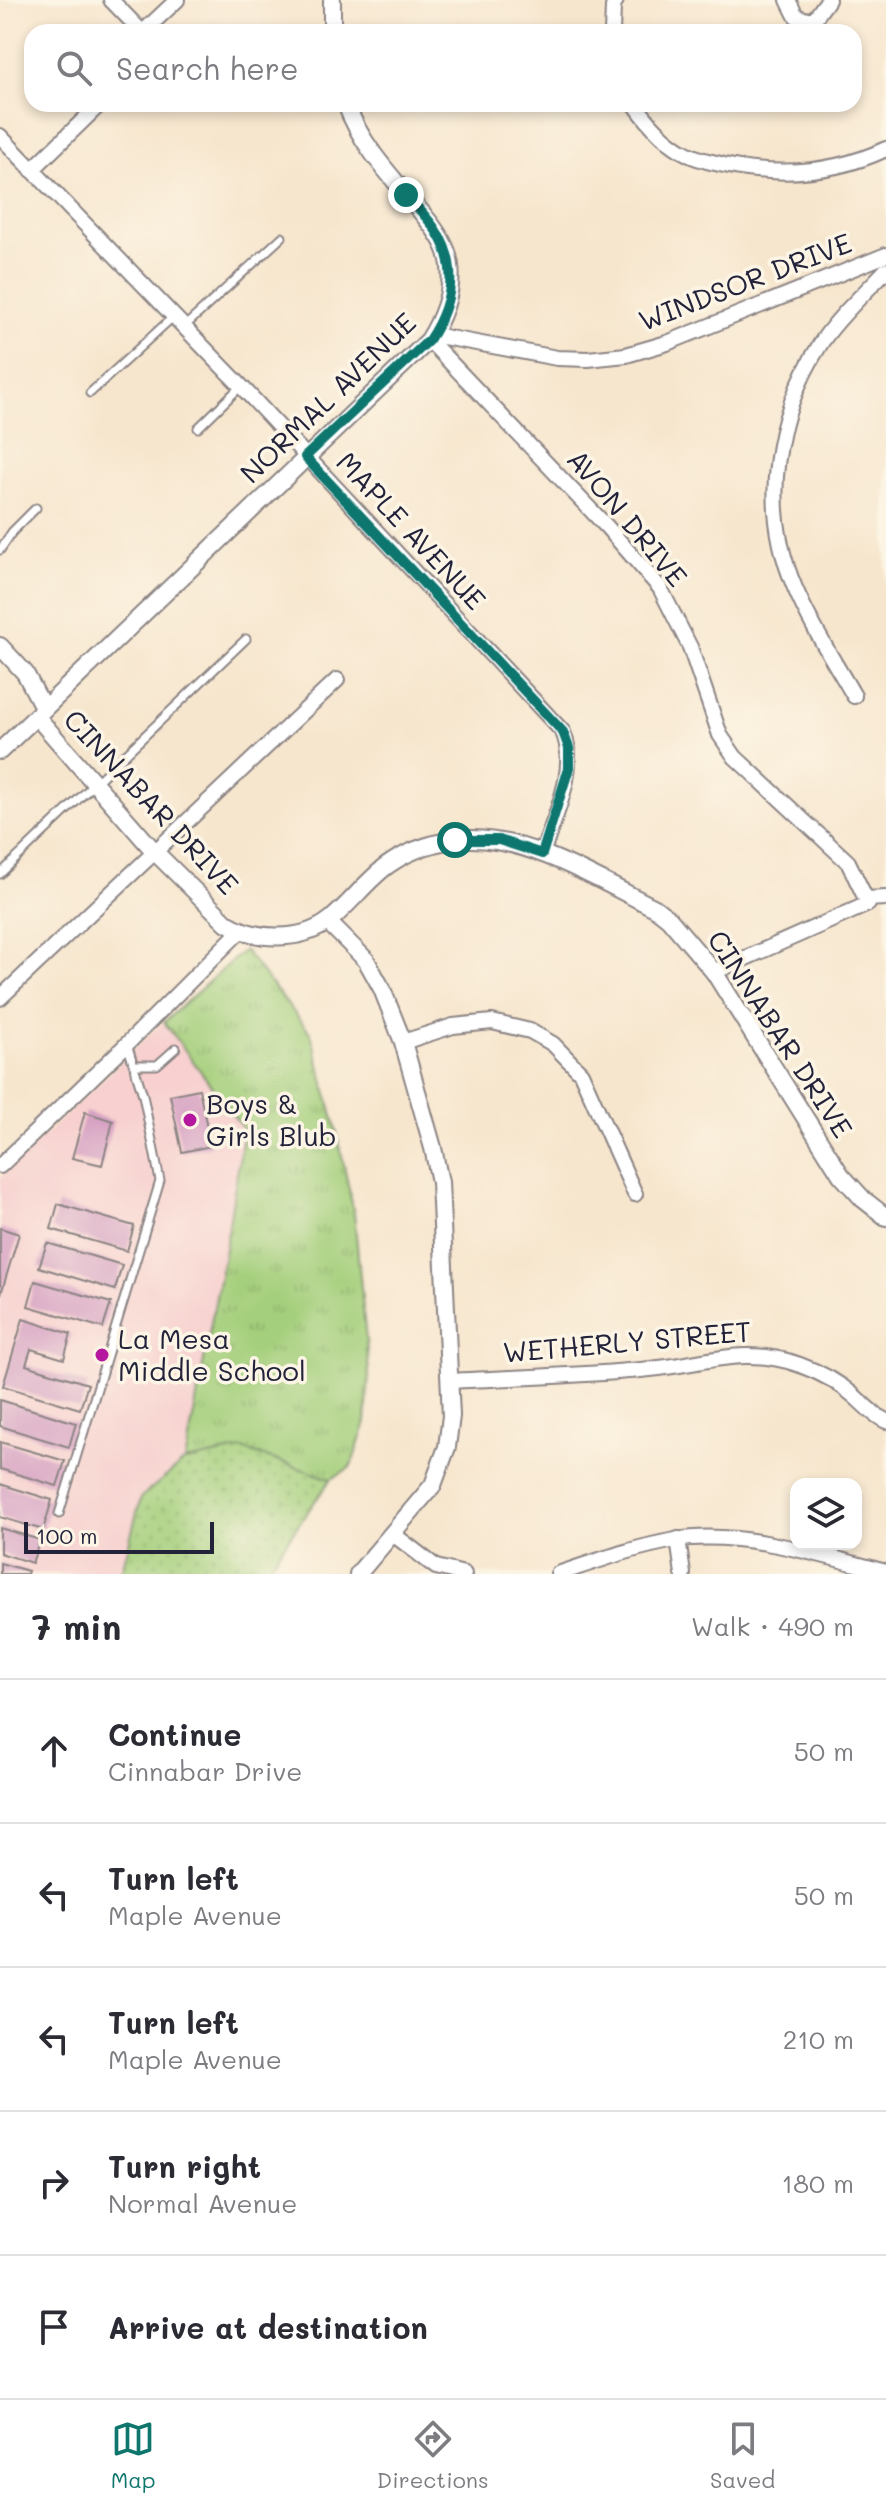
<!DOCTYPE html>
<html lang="en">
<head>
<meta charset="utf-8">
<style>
  :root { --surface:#fff; --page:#f2f2f3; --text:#2b2b33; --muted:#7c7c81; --line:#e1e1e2; --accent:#0f766e }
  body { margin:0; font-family:Mali,sans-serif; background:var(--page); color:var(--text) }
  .controls { position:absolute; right:24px; bottom:24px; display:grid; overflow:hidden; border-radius:16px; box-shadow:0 4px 12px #0003 }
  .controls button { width:72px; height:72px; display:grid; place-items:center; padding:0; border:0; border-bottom:2px solid var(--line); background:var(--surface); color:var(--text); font:40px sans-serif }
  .scale { position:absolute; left:24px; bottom:20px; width:190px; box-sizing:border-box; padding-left:8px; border:4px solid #22223b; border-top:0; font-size:22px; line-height:28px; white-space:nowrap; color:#22223b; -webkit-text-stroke:6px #fcf5e5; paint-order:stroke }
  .stop { position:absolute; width:24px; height:24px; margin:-18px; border:6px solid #0f766e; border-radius:50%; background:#fff }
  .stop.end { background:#0f766e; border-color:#fff; box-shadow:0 2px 8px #0008 }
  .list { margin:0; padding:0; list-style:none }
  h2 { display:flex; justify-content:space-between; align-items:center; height:104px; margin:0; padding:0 32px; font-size:34px }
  h2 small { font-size:26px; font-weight:400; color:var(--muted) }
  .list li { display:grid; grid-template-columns:52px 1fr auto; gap:24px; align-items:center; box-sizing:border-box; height:144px; padding:0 32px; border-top:2px solid var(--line) }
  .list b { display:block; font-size:30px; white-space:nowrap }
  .list p { margin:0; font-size:26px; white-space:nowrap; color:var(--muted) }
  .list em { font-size:26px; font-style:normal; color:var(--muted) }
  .icon { flex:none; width:44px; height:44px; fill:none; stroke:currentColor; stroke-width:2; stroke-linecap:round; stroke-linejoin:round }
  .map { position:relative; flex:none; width:886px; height:1574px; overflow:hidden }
  .search { position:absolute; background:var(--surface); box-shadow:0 4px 12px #0003; left:24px; right:24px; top:24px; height:88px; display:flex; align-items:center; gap:20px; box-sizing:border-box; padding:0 28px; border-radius:24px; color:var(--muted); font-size:30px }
  .sheet { height:824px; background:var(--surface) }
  nav { display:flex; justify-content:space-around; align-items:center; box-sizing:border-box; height:112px; border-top:2px solid var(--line); background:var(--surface); font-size:22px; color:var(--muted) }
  nav a { display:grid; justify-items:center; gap:4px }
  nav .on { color:var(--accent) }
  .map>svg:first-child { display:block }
  .built { fill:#f7d0cf }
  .grass { fill:url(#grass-dots); stroke:#63785b; stroke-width:2 }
  .park { fill:url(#park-tufts); stroke:#63785b; stroke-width:2 }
  .building { fill:#d7a2c3 }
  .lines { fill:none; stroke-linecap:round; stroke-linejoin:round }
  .service-casing { stroke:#8c8484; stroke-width:11 }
  .minor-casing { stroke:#8c8484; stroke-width:18 }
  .tertiary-casing { stroke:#8c8484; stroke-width:20 }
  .service { stroke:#fff; stroke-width:7 }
  .minor { stroke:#fff; stroke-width:14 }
  .tertiary { stroke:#fff; stroke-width:16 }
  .route { stroke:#0f766e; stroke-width:10 }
  .poi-dot { fill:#b5179e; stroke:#fcf5e5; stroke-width:3 }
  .labels { text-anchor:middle; stroke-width:7; stroke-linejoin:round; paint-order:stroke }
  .street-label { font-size:28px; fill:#22223b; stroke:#fcf5e5 }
  .poi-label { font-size:28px; fill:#22223b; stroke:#fcf5e5; text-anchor:start }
</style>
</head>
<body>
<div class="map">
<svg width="886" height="1574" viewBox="0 0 886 1574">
  <defs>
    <pattern id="grass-dots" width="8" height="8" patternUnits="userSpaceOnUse" patternTransform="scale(2)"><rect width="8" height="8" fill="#a4cf7b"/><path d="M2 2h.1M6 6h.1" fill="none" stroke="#8db16b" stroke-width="1.8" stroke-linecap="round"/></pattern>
    <pattern id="park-tufts" width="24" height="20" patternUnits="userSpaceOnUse" patternTransform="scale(2)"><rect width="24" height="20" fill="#a4cf7b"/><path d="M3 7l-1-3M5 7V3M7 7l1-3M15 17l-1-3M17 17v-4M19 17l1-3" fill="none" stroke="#8db16b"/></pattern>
  </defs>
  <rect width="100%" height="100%" fill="#fcf5e5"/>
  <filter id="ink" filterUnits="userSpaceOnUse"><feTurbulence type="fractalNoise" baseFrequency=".0125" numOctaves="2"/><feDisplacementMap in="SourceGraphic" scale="16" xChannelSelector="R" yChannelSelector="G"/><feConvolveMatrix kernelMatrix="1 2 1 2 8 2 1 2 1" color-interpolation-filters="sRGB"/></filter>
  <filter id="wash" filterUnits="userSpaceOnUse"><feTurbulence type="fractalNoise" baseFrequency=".006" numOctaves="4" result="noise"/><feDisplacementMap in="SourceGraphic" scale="32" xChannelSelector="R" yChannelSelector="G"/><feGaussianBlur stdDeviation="1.8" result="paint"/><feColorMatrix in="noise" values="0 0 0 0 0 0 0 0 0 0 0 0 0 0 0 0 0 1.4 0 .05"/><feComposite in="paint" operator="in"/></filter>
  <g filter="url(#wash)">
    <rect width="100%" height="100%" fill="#f7e6ce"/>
    <polygon class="built" points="163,1022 244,1129 225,1249 184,1462 141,1497 121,1574 0,1574 0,1178"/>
    <polygon class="grass" points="243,1449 331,1479 263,1574 121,1574 141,1497 185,1461"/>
    <polygon class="park" points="244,950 311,1034 335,1124 354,1213 369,1373 366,1422 351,1467 331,1479 243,1449 185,1461 225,1249 244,1130 164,1022"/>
    <g id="blocks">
      <g class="building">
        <polygon points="199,1089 211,1146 182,1152 170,1095"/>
        <polygon points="85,1112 113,1121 102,1165 72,1158"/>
        <polygon points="58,1204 134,1226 127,1251 51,1229"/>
        <polygon points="0,1228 19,1234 1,1294 0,1294"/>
        <polygon points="47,1243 122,1265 115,1290 39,1267"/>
        <polygon points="35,1281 111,1303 103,1328 28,1306"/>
        <polygon points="23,1319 71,1334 64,1359 31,1349 26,1365 88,1384 80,1409 3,1386"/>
        <polygon points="0,1400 76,1423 69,1447 0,1426"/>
        <polygon points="0,1442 65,1461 57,1486 0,1469"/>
        <polygon points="0,1484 52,1500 43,1530 0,1517"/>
        <polygon points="0,1528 40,1540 32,1563 0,1553"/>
        <polygon points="0,1563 28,1571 27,1574 0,1574"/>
      </g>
    </g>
  </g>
  <g filter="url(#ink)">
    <use href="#blocks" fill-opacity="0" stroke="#8c8484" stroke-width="2"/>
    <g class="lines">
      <g class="service-casing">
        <g id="service">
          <polyline points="184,327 282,237"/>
          <polyline points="90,393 174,316"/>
          <polyline points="198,428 241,386"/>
          <polyline points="0,550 12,532 36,508"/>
          <polyline points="0,874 246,639"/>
          <polyline points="134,1065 157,1065 176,1048"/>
          <polyline points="59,1514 160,1181 143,1095 127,1044"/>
        </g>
      </g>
      <g class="minor-casing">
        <g id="minor">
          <polyline points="111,0 142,32"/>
          <polyline points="788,0 796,16 807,20 815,18 828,0"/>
          <polyline points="143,32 177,0"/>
          <polyline points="612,32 613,7 616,0"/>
          <path d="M 635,104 C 649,124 666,143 688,154 C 699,160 712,162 724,165 C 780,177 833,174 886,149"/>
          <path d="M 0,136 L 241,386 L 563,732 C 579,769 554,817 542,854"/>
          <polyline points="32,170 100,104"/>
          <polyline points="433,335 557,358 588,359 626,355 667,343 886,255"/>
          <polyline points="429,340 607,527 660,588 690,647 720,735 735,757 848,862 866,899"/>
          <path d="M 854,696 C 834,661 811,626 795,588 C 760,507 774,417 821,343 C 836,319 866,292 886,270"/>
          <polyline points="866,899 886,898"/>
          <polyline points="714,972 868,904 866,899"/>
          <polyline points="0,998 337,680"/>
          <polyline points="403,1042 453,1026 492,1022 530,1031 553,1044 581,1073 635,1194"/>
          <polyline points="0,1166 127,1044 240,931"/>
          <path d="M 450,1381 C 517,1377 584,1376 650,1369 C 706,1364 744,1345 800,1365 C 819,1372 838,1382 853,1395 C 866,1406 870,1413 886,1421"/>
          <polyline points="393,1534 436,1567 464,1574"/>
          <polyline points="678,1539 683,1574"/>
          <path d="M 558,1574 C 597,1561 635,1547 676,1540 C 738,1529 825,1556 886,1572"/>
        </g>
      </g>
      <g class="tertiary-casing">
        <g id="tertiary">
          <polyline points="332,32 332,0"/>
          <polyline points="0,646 25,673 44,709"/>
          <path d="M 36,716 L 154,851 L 227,923 C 256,941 302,942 330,920 C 351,903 367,880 388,865 C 411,849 440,840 468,839 C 530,837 600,881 655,908 L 669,919 L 714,972 L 841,1175 L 863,1199 L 886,1217"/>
          <path d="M 0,751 L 429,340 C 445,314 457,283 447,252 C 440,233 425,217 412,201 C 386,171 360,142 346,104"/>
          <polyline points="328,922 366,960 382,989 403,1042 433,1148 440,1182 451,1416 447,1447 433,1485 358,1574"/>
        </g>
      </g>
      <use href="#service" class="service"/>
      <use href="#minor" class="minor"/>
      <use href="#tertiary" class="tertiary"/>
    </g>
  </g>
  <g class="lines" filter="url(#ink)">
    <path class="route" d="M 406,195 C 416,206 427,217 435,229 C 460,266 452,305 429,340 L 305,457 L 563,732 L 569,748 L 569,768 L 542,854 L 499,840 L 455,840"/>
  </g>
  <g class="poi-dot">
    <circle cx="190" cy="1120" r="8"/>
    <circle cx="102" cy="1355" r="8"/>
  </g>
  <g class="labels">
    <g class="street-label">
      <text transform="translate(745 282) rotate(-21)" y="10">WINDSOR DRIVE</text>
      <text transform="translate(328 398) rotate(-44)" y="10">NORMAL AVENUE</text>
      <text transform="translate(627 518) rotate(50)" y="10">AVON DRIVE</text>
      <text transform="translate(411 531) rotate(47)" y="10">MAPLE AVENUE</text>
      <text transform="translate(151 802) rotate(47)" y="10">CINNABAR DRIVE</text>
      <text transform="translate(780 1034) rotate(57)" y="10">CINNABAR DRIVE</text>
      <text transform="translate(627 1342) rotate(-5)" y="10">WETHERLY STREET</text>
    </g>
    <g class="poi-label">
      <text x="206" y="1114">Boys &amp;<tspan x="206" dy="32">Girls Blub</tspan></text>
      <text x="118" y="1349">La Mesa<tspan x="118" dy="32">Middle School</tspan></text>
    </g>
  </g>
</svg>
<div class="controls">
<button><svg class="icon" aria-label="layers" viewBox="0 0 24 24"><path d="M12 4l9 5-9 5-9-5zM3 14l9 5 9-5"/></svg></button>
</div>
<div class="scale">100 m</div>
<div class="stop" style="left:455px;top:840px"></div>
<div class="stop end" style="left:406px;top:195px"></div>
<div class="search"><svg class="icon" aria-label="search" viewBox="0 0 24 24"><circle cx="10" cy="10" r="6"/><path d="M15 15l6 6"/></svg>Search here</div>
</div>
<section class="sheet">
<h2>7 min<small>Walk · 490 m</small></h2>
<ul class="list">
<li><svg class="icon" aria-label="ahead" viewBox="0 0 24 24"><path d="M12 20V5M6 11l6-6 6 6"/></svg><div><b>Continue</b><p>Cinnabar Drive</p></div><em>50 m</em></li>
<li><svg class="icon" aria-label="left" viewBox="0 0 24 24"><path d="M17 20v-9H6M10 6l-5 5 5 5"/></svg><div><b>Turn left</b><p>Maple Avenue</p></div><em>50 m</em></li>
<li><svg class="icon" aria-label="left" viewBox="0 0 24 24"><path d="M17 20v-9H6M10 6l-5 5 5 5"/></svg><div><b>Turn left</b><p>Maple Avenue</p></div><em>210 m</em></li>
<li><svg class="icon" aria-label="right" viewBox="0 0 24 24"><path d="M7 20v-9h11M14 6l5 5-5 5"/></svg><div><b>Turn right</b><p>Normal Avenue</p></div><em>180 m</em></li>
<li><svg class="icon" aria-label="arrive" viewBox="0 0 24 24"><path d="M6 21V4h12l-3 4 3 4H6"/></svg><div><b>Arrive at destination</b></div></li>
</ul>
</section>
<nav>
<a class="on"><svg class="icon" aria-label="map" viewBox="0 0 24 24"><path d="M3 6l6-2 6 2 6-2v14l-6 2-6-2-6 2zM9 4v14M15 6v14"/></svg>Map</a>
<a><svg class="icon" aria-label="directions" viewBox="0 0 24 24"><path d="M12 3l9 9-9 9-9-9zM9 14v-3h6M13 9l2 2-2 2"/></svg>Directions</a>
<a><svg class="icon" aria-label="saved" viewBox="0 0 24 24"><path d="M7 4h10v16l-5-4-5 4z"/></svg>Saved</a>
</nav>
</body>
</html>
